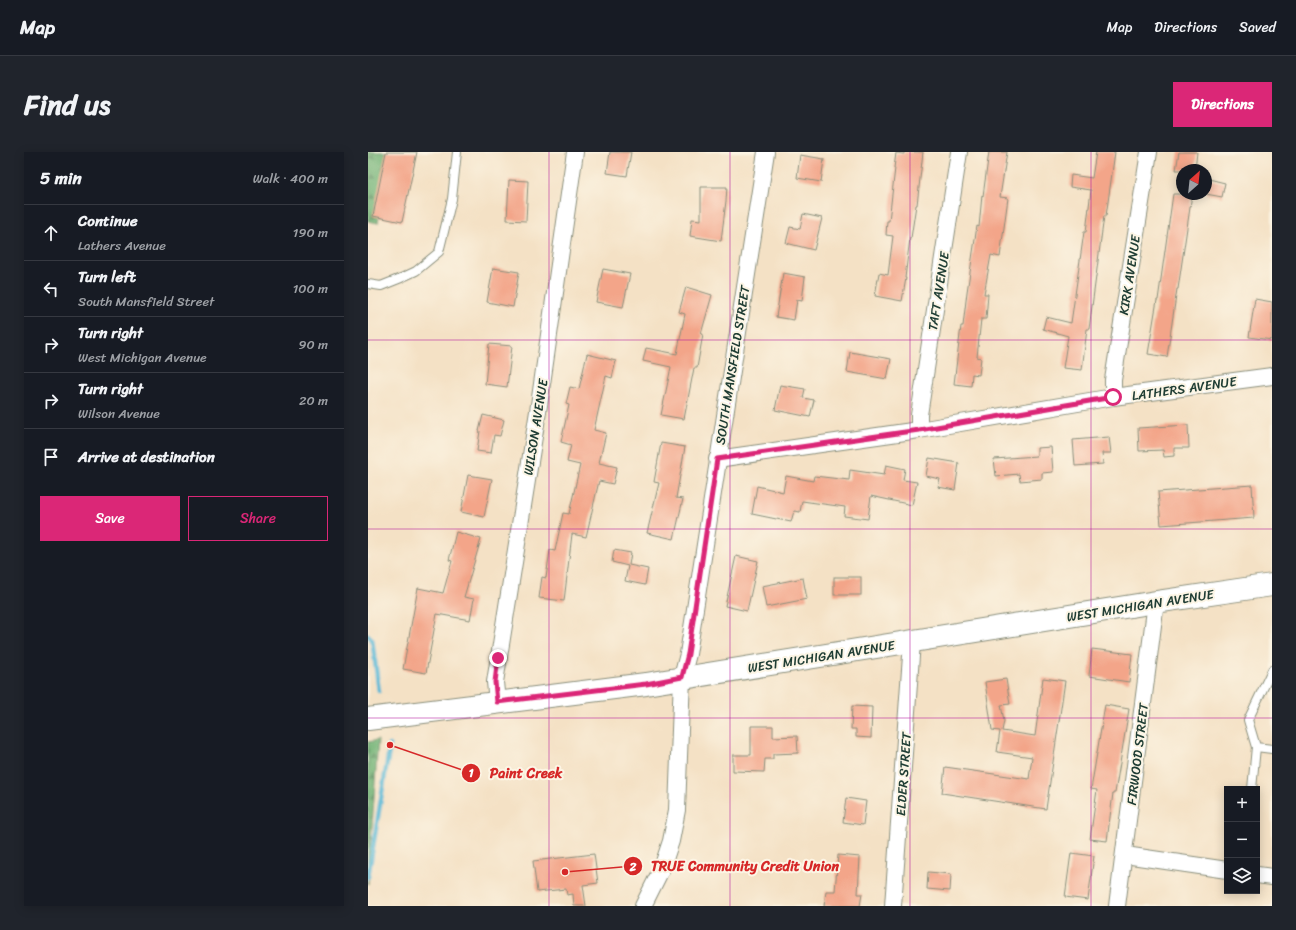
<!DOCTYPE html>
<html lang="en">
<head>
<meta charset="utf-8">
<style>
  :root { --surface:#171b24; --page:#20242c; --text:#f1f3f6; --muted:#9ea1a6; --line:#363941; --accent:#db2777 }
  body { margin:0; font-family:Sriracha,sans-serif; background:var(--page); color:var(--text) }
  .controls { position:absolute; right:12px; bottom:12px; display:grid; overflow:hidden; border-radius:0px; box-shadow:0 2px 10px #0003 }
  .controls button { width:36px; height:36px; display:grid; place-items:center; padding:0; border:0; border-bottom:1px solid var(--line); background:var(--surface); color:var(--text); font:20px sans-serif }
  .compass { position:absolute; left:808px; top:12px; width:36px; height:36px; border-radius:50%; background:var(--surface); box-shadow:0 2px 10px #0003; rotate:27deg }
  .stop { position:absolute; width:12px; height:12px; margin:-9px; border:3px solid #db2777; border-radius:50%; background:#fff }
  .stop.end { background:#db2777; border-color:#fff; box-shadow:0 1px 4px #0008 }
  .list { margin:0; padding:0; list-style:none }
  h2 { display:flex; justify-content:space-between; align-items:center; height:52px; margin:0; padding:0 16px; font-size:17px }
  h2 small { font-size:13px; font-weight:400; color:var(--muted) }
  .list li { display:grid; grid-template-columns:26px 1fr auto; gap:12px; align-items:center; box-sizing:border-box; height:56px; padding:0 16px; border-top:1px solid var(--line) }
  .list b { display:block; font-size:15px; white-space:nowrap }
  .list p { margin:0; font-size:13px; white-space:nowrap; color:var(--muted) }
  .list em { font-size:13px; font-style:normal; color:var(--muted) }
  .actions { display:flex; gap:8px; padding:12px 16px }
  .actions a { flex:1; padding:9px 0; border:1px solid var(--accent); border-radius:0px; text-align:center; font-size:14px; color:var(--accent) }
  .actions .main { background:var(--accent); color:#fff }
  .icon { flex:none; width:22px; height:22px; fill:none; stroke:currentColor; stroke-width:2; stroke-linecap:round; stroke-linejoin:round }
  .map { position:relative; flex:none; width:904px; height:754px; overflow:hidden; border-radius:0px }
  header { display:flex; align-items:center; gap:24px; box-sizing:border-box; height:56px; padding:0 20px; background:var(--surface); border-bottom:1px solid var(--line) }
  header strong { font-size:19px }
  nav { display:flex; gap:22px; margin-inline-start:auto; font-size:14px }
  .intro { display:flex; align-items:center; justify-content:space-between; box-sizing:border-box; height:96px; padding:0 24px }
  h1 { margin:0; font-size:28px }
  .button { padding:10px 18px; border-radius:0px; background:var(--accent); color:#fff; font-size:14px; font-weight:700 }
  main { display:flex; gap:24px; padding:0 24px }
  aside { flex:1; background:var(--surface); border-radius:0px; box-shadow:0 2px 10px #0003 }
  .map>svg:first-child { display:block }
  .forest { fill:url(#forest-firs); stroke:#487854 }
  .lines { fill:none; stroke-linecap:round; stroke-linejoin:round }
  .stream { stroke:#57b7d6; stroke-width:4.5 }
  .building { fill:#f3a589 }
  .lane-casing { stroke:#8a8f7c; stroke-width:10 }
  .street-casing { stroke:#8a8f7c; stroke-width:18 }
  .secondary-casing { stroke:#8a8f7c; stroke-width:24 }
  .lane { stroke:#fff; stroke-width:8 }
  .street { stroke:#fff; stroke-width:16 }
  .secondary { stroke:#fff; stroke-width:22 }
  .route { stroke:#db2777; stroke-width:5 }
  .grid { fill:none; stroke:#b5179e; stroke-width:1; stroke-opacity:0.55 }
  .labels { text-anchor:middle; stroke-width:4; stroke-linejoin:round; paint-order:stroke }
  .street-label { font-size:13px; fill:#1f3d34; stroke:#fcf5e5 }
  .leader { fill:none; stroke:#d62828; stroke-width:1.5 }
  .callout-dot { fill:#d62828; stroke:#fcf5e5; stroke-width:1.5 }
  .mark-label { font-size:12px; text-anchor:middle; font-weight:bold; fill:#fff }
  .callout-label { font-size:14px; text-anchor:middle; font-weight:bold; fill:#d62828; stroke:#fcf5e5; stroke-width:4; stroke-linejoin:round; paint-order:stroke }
</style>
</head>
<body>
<header>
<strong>Map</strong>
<nav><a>Map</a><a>Directions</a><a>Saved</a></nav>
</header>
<div class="intro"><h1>Find us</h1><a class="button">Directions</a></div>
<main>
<aside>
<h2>5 min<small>Walk · 400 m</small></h2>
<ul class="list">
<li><svg class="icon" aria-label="ahead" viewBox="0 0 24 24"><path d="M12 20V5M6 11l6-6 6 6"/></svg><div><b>Continue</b><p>Lathers Avenue</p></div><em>190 m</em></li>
<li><svg class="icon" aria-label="left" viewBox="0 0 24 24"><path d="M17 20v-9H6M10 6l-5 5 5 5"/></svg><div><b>Turn left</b><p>South Mansfield Street</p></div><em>100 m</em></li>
<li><svg class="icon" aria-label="right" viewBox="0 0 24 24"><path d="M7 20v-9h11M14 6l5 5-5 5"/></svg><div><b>Turn right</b><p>West Michigan Avenue</p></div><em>90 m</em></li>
<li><svg class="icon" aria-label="right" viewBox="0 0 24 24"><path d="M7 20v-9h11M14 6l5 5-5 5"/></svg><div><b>Turn right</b><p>Wilson Avenue</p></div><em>20 m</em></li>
<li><svg class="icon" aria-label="arrive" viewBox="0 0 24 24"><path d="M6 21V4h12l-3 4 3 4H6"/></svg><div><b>Arrive at destination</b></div></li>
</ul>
<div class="actions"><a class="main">Save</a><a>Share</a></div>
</aside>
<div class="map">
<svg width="904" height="754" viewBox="0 0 904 754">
  <defs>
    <pattern id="forest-firs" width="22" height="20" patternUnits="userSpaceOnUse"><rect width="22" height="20" fill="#71b274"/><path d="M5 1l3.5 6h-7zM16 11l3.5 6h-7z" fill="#5c9260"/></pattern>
  </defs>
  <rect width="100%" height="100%" fill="#fcf5e5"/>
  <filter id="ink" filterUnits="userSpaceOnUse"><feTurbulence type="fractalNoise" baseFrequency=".025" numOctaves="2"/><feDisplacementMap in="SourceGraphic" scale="8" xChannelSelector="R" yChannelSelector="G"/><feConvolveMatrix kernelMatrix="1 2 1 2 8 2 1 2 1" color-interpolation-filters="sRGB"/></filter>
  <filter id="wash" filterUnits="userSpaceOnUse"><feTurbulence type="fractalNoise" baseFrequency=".012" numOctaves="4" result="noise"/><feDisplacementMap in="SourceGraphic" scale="16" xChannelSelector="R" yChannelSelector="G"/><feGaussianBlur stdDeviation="0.9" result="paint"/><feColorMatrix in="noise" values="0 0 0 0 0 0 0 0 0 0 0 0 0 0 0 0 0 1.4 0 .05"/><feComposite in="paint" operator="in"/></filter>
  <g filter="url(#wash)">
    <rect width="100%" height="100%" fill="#f4e1c5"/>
    <g class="forest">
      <polygon points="0,0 20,0 10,71 0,69"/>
      <polygon points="10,588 0,732 0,590"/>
    </g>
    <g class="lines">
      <g class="stream">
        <polyline points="0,483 4,487 11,539"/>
        <polyline points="0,725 22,593"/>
      </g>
    </g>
    <g id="blocks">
      <g class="building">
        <polygon points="18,0 49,0 34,70 5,64"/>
        <polygon points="242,0 263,0 259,24 239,21"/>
        <polygon points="536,0 555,0 549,53 548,53 543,86 542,86 537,126 538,126 534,149 507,144 511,121 520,123 525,84 518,83 519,69 521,69 527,16 526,16 528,1 536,2"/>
        <polygon points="621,0 639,0 632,45 640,46 632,105 623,103 616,142 620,142 618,167 613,167 609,205 613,206 611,223 604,222 603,234 586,232 593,174 595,174 599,140 609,74 611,75 614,43 615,44"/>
        <polygon points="728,0 747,0 738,64 736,64 721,177 719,177 714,218 695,216 700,184 675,177 678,165 703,171 716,80 718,80 723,38 702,35 703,23 724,26"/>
        <polygon points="811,0 829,0 827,18 808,18"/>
        <polygon points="432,3 456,7 453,30 429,26"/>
        <polygon points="841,27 857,31 854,45 838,42"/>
        <polygon points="141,28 160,29 158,69 139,68"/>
        <polygon points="333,35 359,35 358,49 353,89 322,84 324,67 333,68"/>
        <polygon points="805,42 824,42 810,137 809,137 799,205 780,202 789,148 790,148"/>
        <polygon points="435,62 454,66 446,98 418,91 422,75 432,77"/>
        <polygon points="125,116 151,120 145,155 119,150"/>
        <polygon points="235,117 262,122 255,155 228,150"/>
        <polygon points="415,121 437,125 434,149 429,148 426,168 408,165"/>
        <polygon points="318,135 344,143 333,182 335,182 329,216 326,216 316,267 293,263 303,215 275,209 278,196 309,202 317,162 311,160"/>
        <polygon points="887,147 904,150 904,188 881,185"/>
        <polygon points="121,192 144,194 139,235 117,232"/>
        <polygon points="482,200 523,207 519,227 479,220"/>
        <polygon points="219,202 248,209 244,226 238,224 226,278 238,281 231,311 249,315 245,332 231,329 218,385 204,382 196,449 171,446 174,425 178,426 182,398 187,399 195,361 201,362 212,313 199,310 203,293 193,290 201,253 198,252 202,235 211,237"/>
        <polygon points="412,233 437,237 435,246 446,248 442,265 407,258"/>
        <polygon points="115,263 136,268 132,284 126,283 123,301 109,299 112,279 111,279"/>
        <polygon points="820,273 821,296 806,296 806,304 796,305 795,298 771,299 770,276"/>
        <polygon points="741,285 743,301 734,301 735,312 707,314 705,288"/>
        <polygon points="293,291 317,295 308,346 315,347 306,387 279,381 291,331 286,330"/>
        <polygon points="683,295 685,320 674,321 674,327 652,329 651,322 628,324 626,307 669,304 669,296"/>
        <polygon points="561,306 591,311 587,338 570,335 572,327 558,324"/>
        <polygon points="518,313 537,317 535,328 549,330 544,353 503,344 500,367 476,364 477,355 434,349 432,360 426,359 423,370 384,362 389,334 415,340 418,324 445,329 446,324 481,328 482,318 516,323"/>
        <polygon points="100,323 124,327 116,365 93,360"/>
        <polygon points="884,333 886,366 793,373 790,340"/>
        <polygon points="88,380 113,387 96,445 106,447 102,468 69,462 58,521 35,517 50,436 75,441 84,409 81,408"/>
        <polygon points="246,398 263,401 261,413 280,417 277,433 257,429 260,414 244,410"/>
        <polygon points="368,404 390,409 379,459 357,454"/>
        <rect x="466" y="425" width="27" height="18"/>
        <polygon points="435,426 439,447 398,455 394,434"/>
        <polygon points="724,497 764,502 761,530 721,524"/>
        <polygon points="675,526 697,529 678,657 574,641 577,615 661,627 664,605 629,600 632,579 624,578 617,530 638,527 642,552 633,553 636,569 634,579 667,584"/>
        <polygon points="737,553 761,557 747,641 745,641 739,689 722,687 729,638 723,637"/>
        <polygon points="484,554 504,555 503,586 488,585 488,577 483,577"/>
        <polygon points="383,574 405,574 405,585 429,584 430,601 405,602 405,607 397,607 396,620 365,619 365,603 383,603"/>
        <polygon points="478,646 498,649 495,673 475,670"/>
        <polygon points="703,701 726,704 720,748 697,745"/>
        <polygon points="226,702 230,731 215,733 218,754 206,754 205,742 199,743 198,737 169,740 165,709"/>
        <polygon points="470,703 492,705 490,742 494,742 492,754 456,754 458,739 467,739"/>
        <polygon points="560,720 583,722 582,739 559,737"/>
      </g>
    </g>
  </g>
  <g filter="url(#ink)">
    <use href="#blocks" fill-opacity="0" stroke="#8a8f7c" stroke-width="1"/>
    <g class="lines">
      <g class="lane-casing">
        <g id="lane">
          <polyline points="0,132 13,134 33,126 48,119 71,100 84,47 89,0"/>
          <polyline points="904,518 880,568 888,595 904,597"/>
          <polyline points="884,637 888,595"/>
        </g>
      </g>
      <g class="street-casing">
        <g id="street">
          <polyline points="745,245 745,228 781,0"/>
          <polyline points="551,278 551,263 591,0"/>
          <polyline points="349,307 551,278 745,245 904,224"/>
          <polyline points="129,550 127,530 171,253 207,0"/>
          <polyline points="757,703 859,718"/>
          <polyline points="889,723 904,725"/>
          <polyline points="275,754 294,716 303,689 309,658 314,525 320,502 398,0"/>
          <polyline points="525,754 544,490"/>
          <polyline points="749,754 788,450"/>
        </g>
      </g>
      <g class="secondary-casing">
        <polyline id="secondary" points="0,567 278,532 788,450 904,433"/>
      </g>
      <use href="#lane" class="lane"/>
      <use href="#street" class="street"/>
      <use href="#secondary" class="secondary"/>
    </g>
  </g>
  <g class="lines" filter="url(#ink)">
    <polyline class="route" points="130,506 127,530 129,550 278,532 314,525 320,502 349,307 551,278 745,245"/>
  </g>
  <path class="grid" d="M 181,0 L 181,754M 362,0 L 362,754M 542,0 L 542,754M 723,0 L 723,754M 0,188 L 904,188M 0,377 L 904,377M 0,566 L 904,566"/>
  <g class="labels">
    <g class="street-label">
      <text transform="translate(761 123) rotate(-81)" y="5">KIRK AVENUE</text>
      <text transform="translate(570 139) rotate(-81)" y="5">TAFT AVENUE</text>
      <text transform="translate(364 213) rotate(-81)" y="5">SOUTH MANSFIELD STREET</text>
      <text transform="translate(816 236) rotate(-8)" y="5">LATHERS AVENUE</text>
      <text transform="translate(167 275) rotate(-81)" y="5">WILSON AVENUE</text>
      <text transform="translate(772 453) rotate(-9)" y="5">WEST MICHIGAN AVENUE</text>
      <text transform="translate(453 504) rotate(-9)" y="5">WEST MICHIGAN AVENUE</text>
      <text transform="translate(769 602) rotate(-83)" y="5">FIRWOOD STREET</text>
      <text transform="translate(535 622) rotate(-86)" y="5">ELDER STREET</text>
    </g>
  </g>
  <path class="leader" d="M22 593L103 621M197 720L265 714"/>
  <g class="callout-dot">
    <circle cx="22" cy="593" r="4"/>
    <circle cx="197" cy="720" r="4"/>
    <circle cx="103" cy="621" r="10"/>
    <circle cx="265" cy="714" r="10"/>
  </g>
  <g class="mark-label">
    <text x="103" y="625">1</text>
    <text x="265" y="719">2</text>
  </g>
  <g class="callout-label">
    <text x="158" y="626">Paint Creek</text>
    <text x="377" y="719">TRUE Community Credit Union</text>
  </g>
</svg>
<div class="controls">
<button>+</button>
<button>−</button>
<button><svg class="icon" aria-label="layers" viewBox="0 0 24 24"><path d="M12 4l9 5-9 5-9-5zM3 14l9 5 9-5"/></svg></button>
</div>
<svg class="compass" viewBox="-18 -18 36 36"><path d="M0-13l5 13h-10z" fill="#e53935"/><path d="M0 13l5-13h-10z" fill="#9ea1a6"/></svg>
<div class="stop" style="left:745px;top:245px"></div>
<div class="stop end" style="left:130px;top:506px"></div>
</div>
</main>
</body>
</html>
